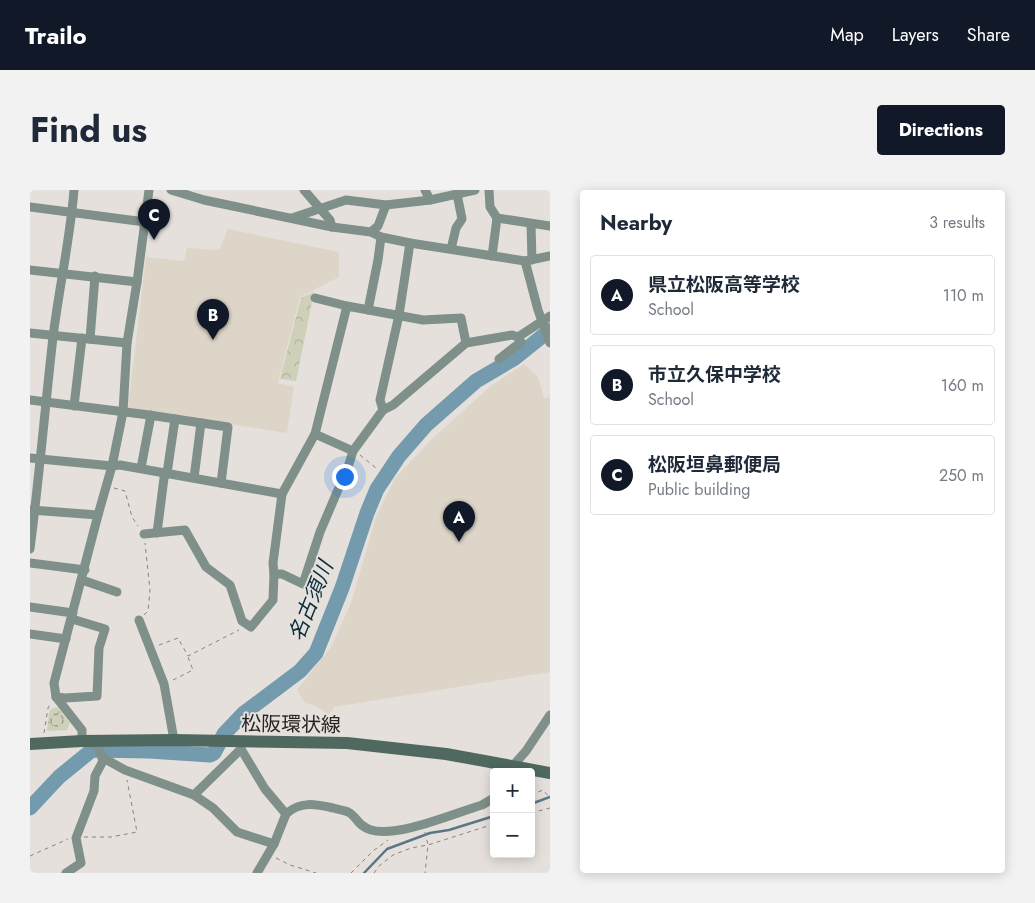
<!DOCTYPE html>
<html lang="en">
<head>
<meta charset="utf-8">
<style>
  :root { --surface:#fff; --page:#f2f2f3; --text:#1f2937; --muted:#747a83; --line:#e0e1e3; --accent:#111827 }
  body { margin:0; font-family:Jost,"Noto Sans JP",sans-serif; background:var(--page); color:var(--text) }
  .controls { position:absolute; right:15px; bottom:15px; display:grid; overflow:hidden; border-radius:5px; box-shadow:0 2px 12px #0003 }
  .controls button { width:45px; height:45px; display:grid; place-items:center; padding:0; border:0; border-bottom:1px solid var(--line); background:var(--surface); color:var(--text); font:25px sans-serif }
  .you { position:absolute; left:314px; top:286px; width:18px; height:18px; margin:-12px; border:4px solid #fff; border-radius:50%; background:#1a73e8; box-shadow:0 0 0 8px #1a73e833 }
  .badge { display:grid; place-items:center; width:32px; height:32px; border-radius:50%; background:var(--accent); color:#fff; font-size:16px; font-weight:700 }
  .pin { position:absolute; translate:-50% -41px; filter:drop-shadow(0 1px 2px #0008) }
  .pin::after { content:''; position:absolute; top:26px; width:18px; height:15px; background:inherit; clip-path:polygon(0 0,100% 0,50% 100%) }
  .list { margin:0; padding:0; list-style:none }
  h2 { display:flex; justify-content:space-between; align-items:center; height:65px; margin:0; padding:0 20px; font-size:21px }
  h2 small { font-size:16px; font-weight:400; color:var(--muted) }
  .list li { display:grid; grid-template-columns:32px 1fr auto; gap:15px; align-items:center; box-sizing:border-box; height:80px; margin:0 10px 10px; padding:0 10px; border:1px solid var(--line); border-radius:5px }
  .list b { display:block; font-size:19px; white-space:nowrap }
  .list p { margin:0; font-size:16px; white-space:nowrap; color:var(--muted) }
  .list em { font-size:16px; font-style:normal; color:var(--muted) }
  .map { position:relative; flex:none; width:520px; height:683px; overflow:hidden; border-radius:5px }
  header { display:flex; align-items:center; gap:30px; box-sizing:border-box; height:70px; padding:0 25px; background:var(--accent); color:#fff }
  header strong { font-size:24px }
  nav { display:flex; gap:28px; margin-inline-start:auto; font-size:18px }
  .intro { display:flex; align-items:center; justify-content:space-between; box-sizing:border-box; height:120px; padding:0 30px }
  h1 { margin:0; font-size:35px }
  .button { padding:12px 22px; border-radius:5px; background:var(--accent); color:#fff; font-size:18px; font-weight:700 }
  main { display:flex; gap:30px; padding:0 30px }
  aside { flex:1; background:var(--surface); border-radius:5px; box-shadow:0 2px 12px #0003 }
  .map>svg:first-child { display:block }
  .built { fill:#ded5c9 }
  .forest { fill:url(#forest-crowns) }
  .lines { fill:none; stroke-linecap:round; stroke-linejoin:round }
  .stream { stroke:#5c7783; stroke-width:2.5 }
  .river { stroke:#739aad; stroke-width:15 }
  .path { stroke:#878380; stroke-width:1; stroke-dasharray:4 4; stroke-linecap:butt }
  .minor { stroke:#7e9089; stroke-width:9 }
  .secondary { stroke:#4f6960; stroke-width:12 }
  .labels { text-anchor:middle; stroke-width:4; stroke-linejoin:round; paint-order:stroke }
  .street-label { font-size:20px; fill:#262422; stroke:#e5e0db }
  .water-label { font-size:21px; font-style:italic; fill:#082d3d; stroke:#e5e0db }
</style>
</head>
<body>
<header>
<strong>Trailo</strong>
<nav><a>Map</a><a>Layers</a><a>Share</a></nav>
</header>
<div class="intro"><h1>Find us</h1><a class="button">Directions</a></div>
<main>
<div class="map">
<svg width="520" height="683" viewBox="0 0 520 683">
  <defs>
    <pattern id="forest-crowns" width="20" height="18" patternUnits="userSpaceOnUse" patternTransform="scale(1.25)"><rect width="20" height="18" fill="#ced0b7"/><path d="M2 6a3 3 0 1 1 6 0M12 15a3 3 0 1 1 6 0" fill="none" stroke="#b1b29d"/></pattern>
  </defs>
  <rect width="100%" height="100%" fill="#e5e0db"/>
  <g class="built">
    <polygon points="198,39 309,62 309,87 270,107 248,193 264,197 257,243 98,218 116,67 154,71 157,58 189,60"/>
    <polygon points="494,174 508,187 514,209 520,207 520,482 304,517 299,525 286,516 275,513 267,500 301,457 321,413 346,327 365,288 402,249 462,195"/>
  </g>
  <g class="forest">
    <polygon points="284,102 266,191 250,189 271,108"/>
    <polygon points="27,517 40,533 37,540 17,541 19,522 21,519"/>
  </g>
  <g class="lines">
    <g class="stream">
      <polyline points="501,614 520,607"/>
      <polyline points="334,683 357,659 400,643 419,640 464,626"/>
    </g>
    <polyline class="river" points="0,618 29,587 62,560 119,561 180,565 184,563 194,544 214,523 270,481 286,463 312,398 337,323 347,299 369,266 396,235 446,191 485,168 520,140"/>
    <g class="path">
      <polyline points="330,265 346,278"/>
      <polyline points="84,298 95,301 102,327 108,336"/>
      <polyline points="114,425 118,421 120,400 115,353"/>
      <polyline points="129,455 148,448 158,466 209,440"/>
      <polyline points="143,490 163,480 158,467"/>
      <circle cx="27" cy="530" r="6"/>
      <polyline points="14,543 18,518 21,513"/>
      <polyline points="501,605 513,600 520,608"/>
      <polyline points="501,623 520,618"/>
      <polyline points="395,642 398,655 395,683"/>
      <polyline points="54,647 81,647 107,642 97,590"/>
      <polyline points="0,666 38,649"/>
      <polyline points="246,668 260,675 286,683"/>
      <polyline points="321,683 343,661 358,650"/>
      <polyline points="344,683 349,676 363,665 381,658 398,655 464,634"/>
    </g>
    <g class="minor">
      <polyline points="141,0 174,10 302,37 341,42 351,47 380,53 495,71 520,66"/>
      <polyline points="274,0 300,30 302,37"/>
      <polyline points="395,0 400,10"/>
      <polyline points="459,0 460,17 467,28 520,36"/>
      <polyline points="0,17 115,32"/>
      <polyline points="262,28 316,10 356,15 400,10 445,0"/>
      <polyline points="501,34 502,70"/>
      <polyline points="341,42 348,36 356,15"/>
      <polyline points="421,59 426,38 432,29 427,4"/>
      <polyline points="462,66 467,28"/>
      <polyline points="495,71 508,120 520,153"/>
      <polyline points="0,80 107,92"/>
      <polyline points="285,108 317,116"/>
      <polyline points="338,120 348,70 351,47"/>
      <polyline points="0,143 97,153"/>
      <polyline points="60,149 65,86"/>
      <polyline points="469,169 491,152 488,147"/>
      <polyline points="0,210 119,225 198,237 191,293"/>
      <polyline points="44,216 52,148"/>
      <polyline points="353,220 363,215 436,153 482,145 488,147 520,126"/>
      <polyline points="323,261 285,244 317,116 393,130 431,128 436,153"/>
      <polyline points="0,268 82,276 90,275 252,304 243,373 244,384 252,384 273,394 290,342 319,274 323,261 353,220 350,210 369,125 380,53"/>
      <polyline points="111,278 121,225"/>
      <polyline points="164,288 171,233"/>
      <polyline points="252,304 285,244"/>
      <polyline points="1,320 68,325"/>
      <polyline points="127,343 134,288 137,283 145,229"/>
      <polyline points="114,344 155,340 176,377 200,395 212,431 221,437 243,410 244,384"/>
      <path d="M 0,359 C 9,289 15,218 23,147 C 29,98 40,50 44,0"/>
      <polyline points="0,373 55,380"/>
      <polyline points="52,390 87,402"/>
      <polyline points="0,417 43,423"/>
      <polyline points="109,430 134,494 144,550"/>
      <polyline points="0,444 36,449"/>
      <polyline points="26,507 35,508 67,506 69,458 75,439 42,429"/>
      <polyline points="211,559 235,599 256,624 244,654 227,683"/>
      <polyline points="73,571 77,570 95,580 164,605 183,618 207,642 244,654"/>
      <polyline points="480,579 496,561 520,525"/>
      <polyline points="164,605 211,559 211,555"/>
      <path d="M 256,624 C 270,611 285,614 303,618 C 307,619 313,620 318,622 C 327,626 327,636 341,640 C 367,648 425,623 452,615 L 464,608"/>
      <polyline points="36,683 51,673 46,648 64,601 65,586 73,571 68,556 52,551 52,540 26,507 24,493 68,325 82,276 93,222 97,153 107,92 119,0"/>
    </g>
    <polyline class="secondary" points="0,554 52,551 144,550 317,553 416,564 520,583"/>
  </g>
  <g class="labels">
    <g class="street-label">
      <text transform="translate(261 534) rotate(1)" y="7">松阪環状線</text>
    </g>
    <g class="water-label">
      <text transform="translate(281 411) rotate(-68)" y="7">名古須川</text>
    </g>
  </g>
</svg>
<div class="controls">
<button>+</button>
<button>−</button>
</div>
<div class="you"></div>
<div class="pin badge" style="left:429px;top:352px">A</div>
<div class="pin badge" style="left:183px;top:150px">B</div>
<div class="pin badge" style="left:124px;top:50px">C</div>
</div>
<aside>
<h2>Nearby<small>3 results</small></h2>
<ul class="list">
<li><span class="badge">A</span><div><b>県立松阪高等学校</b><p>School</p></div><em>110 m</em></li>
<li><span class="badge">B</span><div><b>市立久保中学校</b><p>School</p></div><em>160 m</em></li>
<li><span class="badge">C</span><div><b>松阪垣鼻郵便局</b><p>Public building</p></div><em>250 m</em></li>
</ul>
</aside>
</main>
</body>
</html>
